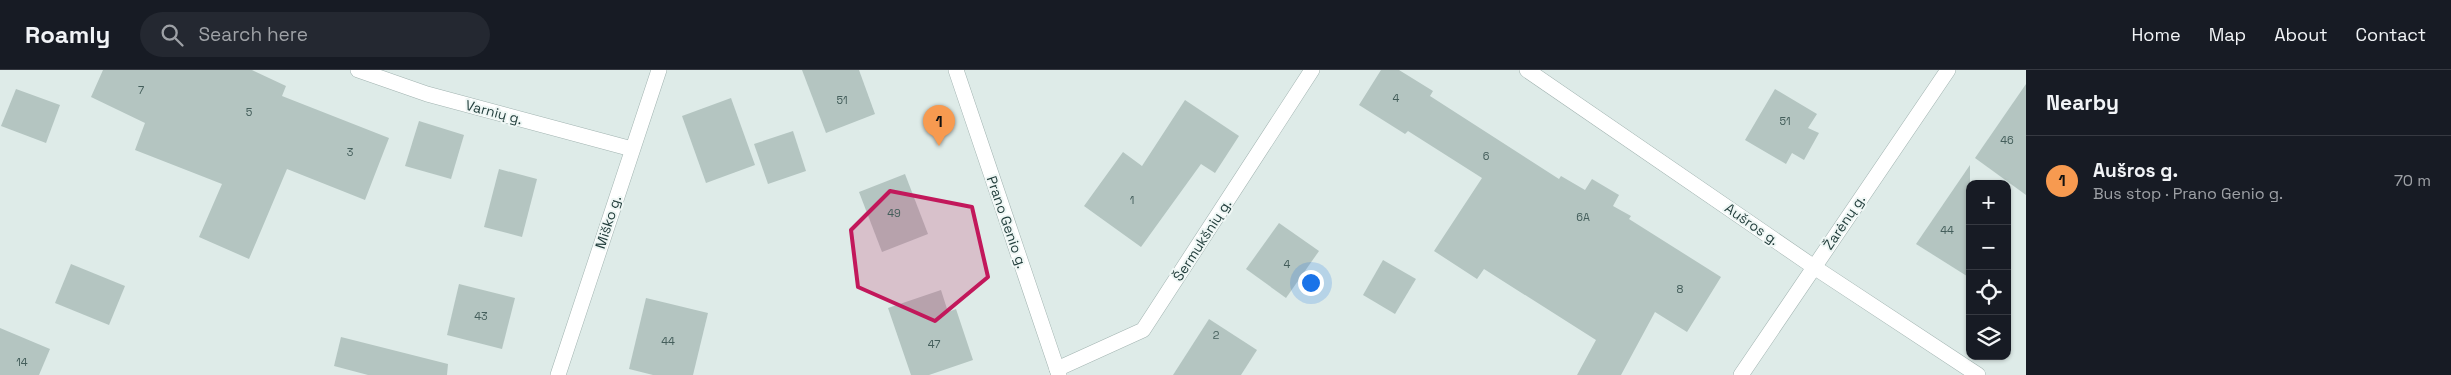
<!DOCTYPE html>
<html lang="en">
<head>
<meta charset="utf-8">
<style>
  :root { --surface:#171b24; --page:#242831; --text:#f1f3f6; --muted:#9ea1a6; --line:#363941; --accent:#f79a50 }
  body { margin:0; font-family:"Space Grotesk",sans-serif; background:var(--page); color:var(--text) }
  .controls { position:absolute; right:15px; bottom:15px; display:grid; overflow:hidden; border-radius:10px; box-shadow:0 1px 4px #0004 }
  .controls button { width:45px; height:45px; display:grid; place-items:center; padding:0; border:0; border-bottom:1px solid var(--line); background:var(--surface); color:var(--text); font:25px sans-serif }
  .you { position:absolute; left:1310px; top:212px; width:18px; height:18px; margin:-12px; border:4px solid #fff; border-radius:50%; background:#1a73e8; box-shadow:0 0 0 8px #1a73e833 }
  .badge { display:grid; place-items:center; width:32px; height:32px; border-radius:50%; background:var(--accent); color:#111; font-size:16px; font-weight:700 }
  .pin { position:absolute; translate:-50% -41px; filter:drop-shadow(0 1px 2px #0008) }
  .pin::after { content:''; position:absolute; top:26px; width:18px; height:15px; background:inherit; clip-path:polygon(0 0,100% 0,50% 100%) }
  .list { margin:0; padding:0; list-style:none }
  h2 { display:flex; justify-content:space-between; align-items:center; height:65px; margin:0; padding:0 20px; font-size:21px }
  h2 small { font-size:16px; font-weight:400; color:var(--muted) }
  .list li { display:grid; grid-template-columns:32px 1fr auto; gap:15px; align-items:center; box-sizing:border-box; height:90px; padding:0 20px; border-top:1px solid var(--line) }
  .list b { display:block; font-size:19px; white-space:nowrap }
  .list p { margin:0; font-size:16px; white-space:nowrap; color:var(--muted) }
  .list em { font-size:16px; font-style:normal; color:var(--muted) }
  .icon { flex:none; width:28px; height:28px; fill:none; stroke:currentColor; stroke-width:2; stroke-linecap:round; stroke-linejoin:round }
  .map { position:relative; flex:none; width:2026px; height:305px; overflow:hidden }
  header { display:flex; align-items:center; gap:30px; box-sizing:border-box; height:70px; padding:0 25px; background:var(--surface); border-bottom:1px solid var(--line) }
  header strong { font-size:24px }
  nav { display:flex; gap:28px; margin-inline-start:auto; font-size:18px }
  .search { width:350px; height:45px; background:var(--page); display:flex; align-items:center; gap:12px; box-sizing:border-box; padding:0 18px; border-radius:28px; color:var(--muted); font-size:19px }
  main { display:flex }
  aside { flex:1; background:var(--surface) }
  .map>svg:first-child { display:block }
  .building { fill:#b4c5c1 }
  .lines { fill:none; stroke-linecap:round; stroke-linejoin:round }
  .street-casing { stroke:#a1b3b0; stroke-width:16 }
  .street { stroke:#fff; stroke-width:15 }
  .marked { fill:#c2185b; fill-opacity:0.2; stroke:#c2185b; stroke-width:4; stroke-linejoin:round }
  .labels { text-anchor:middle; stroke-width:4; stroke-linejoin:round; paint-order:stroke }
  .number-label { font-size:11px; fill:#445e5b }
  .street-label { font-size:14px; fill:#1f3b39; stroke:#eff7f5 }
</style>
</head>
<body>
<header>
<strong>Roamly</strong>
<div class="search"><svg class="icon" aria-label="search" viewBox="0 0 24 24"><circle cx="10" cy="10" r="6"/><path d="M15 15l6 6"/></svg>Search here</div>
<nav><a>Home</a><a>Map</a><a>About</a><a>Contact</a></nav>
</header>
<main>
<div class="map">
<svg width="2026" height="305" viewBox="0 0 2026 305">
  <rect width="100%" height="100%" fill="#deebe8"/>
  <g class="building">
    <polygon points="103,0 252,0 286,16 282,26 389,68 365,130 287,99 249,189 199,167 222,114 135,80 145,53 91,27"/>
    <polygon points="802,0 859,0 875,44 826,63"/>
    <polygon points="1381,0 1399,0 1433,21 1430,26 1559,109 1561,106 1585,120 1592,109 1619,125 1613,136 1631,146 1629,149 1721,207 1687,262 1655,242 1621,305 1577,305 1596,270 1484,199 1477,209 1434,181 1482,108 1408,61 1405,64 1359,35"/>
    <polygon points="2026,14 2026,125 1975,88"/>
    <polygon points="16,19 60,35 46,73 1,56"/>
    <polygon points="1775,19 1817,44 1808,58 1819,63 1804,90 1792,83 1786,94 1745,70"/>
    <polygon points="731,28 755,95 706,113 682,46"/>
    <polygon points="1185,30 1239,66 1215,103 1201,94 1141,177 1084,136 1123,82 1142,96"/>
    <polygon points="419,51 464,65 451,109 405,96"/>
    <polygon points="793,61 806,101 768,114 754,74"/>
    <polygon points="1970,95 1970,208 1916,174"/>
    <polygon points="499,99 537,109 522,167 484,157"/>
    <polygon points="905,104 928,164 882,182 859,122"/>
    <polygon points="1279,153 1319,181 1286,228 1246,199"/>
    <polygon points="1383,190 1416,209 1395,244 1363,225"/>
    <polygon points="71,194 125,216 109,255 55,233"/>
    <polygon points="459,214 515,228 502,279 447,265"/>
    <polygon points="941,220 948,242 956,239 973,290 929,305 911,305 888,238"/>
    <polygon points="646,228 708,243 693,305 653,305 629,299"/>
    <polygon points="1209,249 1257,280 1241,305 1173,305"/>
    <polygon points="0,258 50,279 39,305 0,305"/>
    <polygon points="341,267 448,294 447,305 368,305 334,296"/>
  </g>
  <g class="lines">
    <g class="street-casing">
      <g id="street">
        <polyline points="358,0 427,24 632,79"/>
        <polyline points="956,0 1059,305"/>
        <polyline points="1527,0 1814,197 1978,305"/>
        <polyline points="1057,299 1143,260 1312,0"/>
        <polyline points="558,305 659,0"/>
        <polyline points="1741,305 1948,0"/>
      </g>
    </g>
    <use href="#street" class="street"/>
  </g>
  <path class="marked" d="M 890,121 L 972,137 L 988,207 L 935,251 L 858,217 L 851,160 Z"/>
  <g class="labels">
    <g class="number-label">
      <text x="141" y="24">7</text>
      <text x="1396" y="32">4</text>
      <text x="842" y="34">51</text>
      <text x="249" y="46">5</text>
      <text x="1785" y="55">51</text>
      <text x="2007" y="74">46</text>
      <text x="350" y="86">3</text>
      <text x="1486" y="90">6</text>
      <text x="1132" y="134">1</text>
      <text x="894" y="147">49</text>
      <text x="1583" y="151">6A</text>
      <text x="1947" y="164">44</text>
      <text x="1287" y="198">4</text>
      <text x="1680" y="223">8</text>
      <text x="481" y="250">43</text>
      <text x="1216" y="269">2</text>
      <text x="668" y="275">44</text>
      <text x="934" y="278">47</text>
      <text x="22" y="296">14</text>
    </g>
    <g class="street-label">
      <text transform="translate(494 42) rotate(15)" y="5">Varnių g.</text>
      <text transform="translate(608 152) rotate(-72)" y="5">Miško g.</text>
      <text transform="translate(1007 152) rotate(71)" y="5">Prano Genio g.</text>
      <text transform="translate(1844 152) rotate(-56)" y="5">Žarėnų g.</text>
      <text transform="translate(1752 154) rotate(35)" y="5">Aušros g.</text>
      <text transform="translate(1202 170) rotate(-57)" y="5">Šermukšnių g.</text>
    </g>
  </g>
</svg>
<div class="controls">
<button>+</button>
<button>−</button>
<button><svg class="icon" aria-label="locate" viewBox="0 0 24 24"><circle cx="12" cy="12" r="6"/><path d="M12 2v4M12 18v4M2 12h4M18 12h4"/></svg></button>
<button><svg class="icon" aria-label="layers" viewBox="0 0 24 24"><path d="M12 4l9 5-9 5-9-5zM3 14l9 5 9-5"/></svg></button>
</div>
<div class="you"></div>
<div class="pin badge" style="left:939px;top:76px">1</div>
</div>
<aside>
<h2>Nearby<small></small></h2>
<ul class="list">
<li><span class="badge">1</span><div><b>Aušros g.</b><p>Bus stop · Prano Genio g.</p></div><em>70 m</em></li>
</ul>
</aside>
</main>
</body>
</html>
